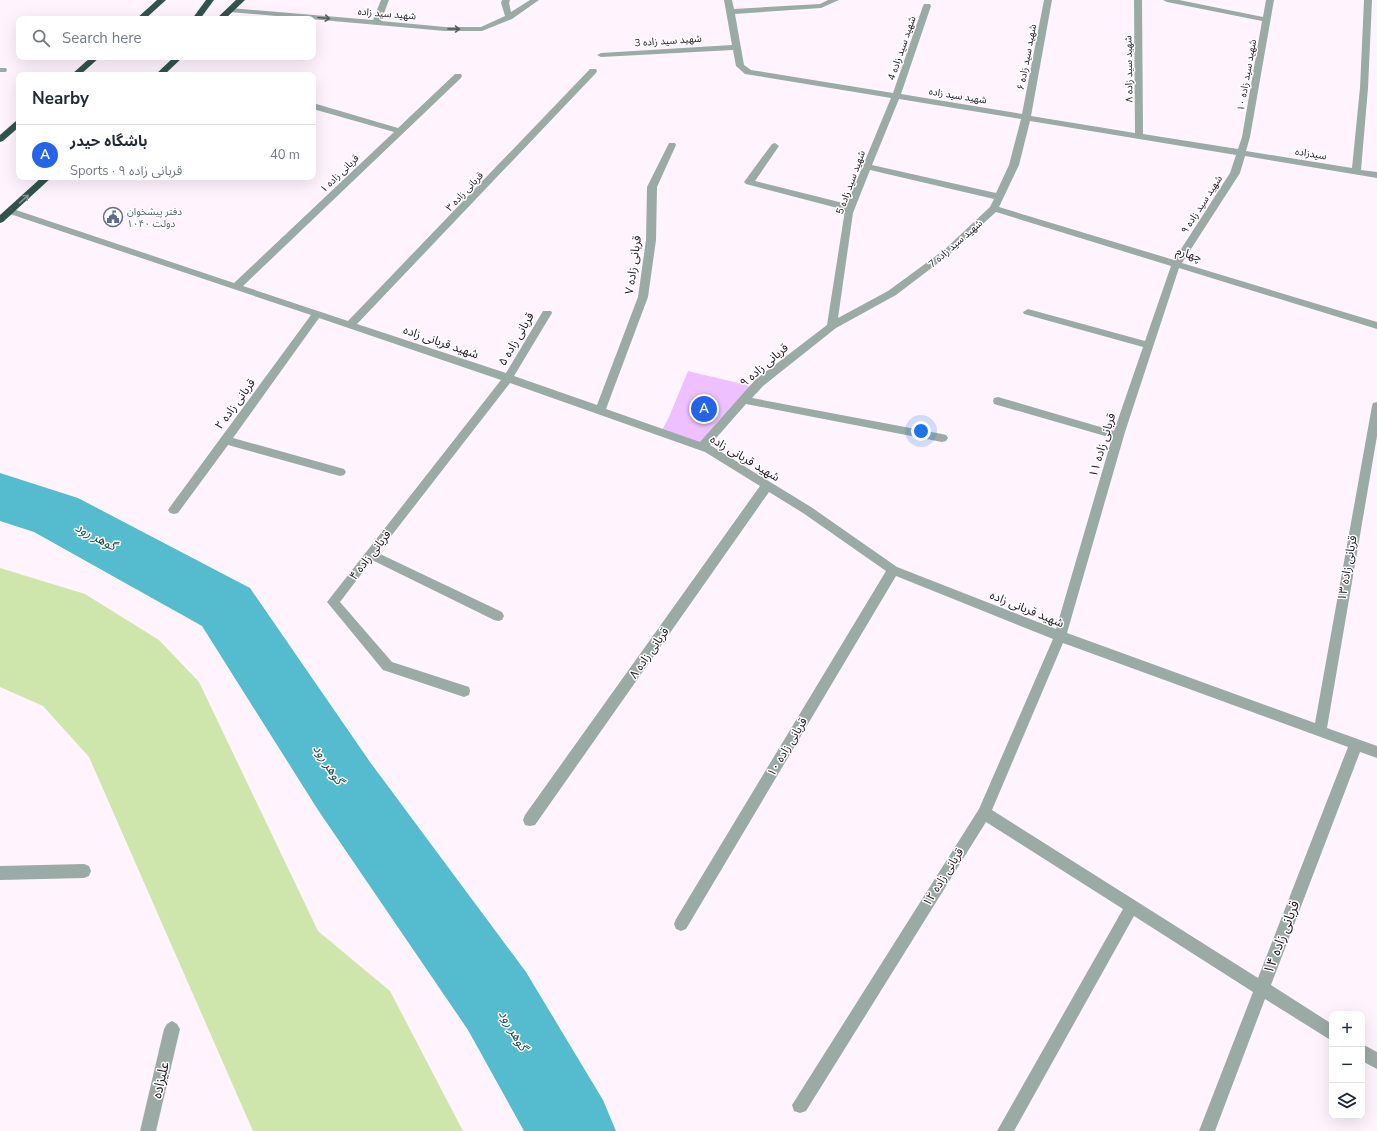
<!DOCTYPE html>
<html lang="en">
<head>
<meta charset="utf-8">
<style>
  :root { --surface:#fff; --page:#f6f6f7; --text:#1f2937; --muted:#747a83; --line:#e0e1e3; --accent:#2563eb }
  body { margin:0; font-family:"Nunito Sans","Noto Sans Arabic",sans-serif; background:var(--page); color:var(--text) }
  .controls { position:absolute; right:12px; bottom:12px; display:grid; overflow:hidden; border-radius:8px; box-shadow:0 4px 16px #0002 }
  .controls button { width:36px; height:36px; display:grid; place-items:center; padding:0; border:0; border-bottom:1px solid var(--line); background:var(--surface); color:var(--text); font:20px sans-serif }
  .you { position:absolute; left:921px; top:431px; width:14px; height:14px; margin:-10px; border:3px solid #fff; border-radius:50%; background:#1a73e8; box-shadow:0 0 0 6px #1a73e833 }
  .badge { display:grid; place-items:center; width:26px; height:26px; border-radius:50%; background:var(--accent); color:#fff; font-size:13px; font-weight:700 }
  .pin { position:absolute; translate:-50% -50%; border:2px solid #fff; box-shadow:0 1px 4px #0006 }
  .list { margin:0; padding:0; list-style:none }
  h2 { display:flex; justify-content:space-between; align-items:center; height:52px; margin:0; padding:0 16px; font-size:17px }
  h2 small { font-size:13px; font-weight:400; color:var(--muted) }
  .list li { display:grid; grid-template-columns:26px 1fr auto; gap:12px; align-items:center; box-sizing:border-box; height:56px; padding:0 16px; border-top:1px solid var(--line) }
  .list b { display:block; font-size:15px; white-space:nowrap }
  .list p { margin:0; font-size:13px; white-space:nowrap; color:var(--muted) }
  .list em { font-size:13px; font-style:normal; color:var(--muted) }
  .icon { flex:none; width:22px; height:22px; fill:none; stroke:currentColor; stroke-width:2; stroke-linecap:round; stroke-linejoin:round }
  .map { position:relative; flex:none; width:1377px; height:1131px; overflow:hidden }
  .search { position:absolute; background:var(--surface); box-shadow:0 4px 16px #0002; left:16px; top:16px; width:300px; height:44px; display:flex; align-items:center; gap:10px; box-sizing:border-box; padding:0 14px; border-radius:8px; color:var(--muted); font-size:15px }
  .panel { position:absolute; background:var(--surface); box-shadow:0 4px 16px #0002; left:16px; top:72px; width:300px; height:108px; border-radius:8px }
  .map>svg:first-child { display:block }
  .green { fill:#cee5ab }
  .lines { fill:none; stroke-linecap:round; stroke-linejoin:round }
  .river { fill:#55bccf; fill-rule:evenodd }
  .building { fill:#eec0ff }
  .minor { fill:#9aaaa4; fill-rule:evenodd }
  .highway { fill:#315349; fill-rule:evenodd }
  .oneway { stroke:#575a5c }
  .oneway2 { stroke:#839892 }
  .labels { text-anchor:middle; stroke-width:3; stroke-linejoin:round; paint-order:stroke }
  .far-street-label { font-size:10px; fill:#211821; stroke:#fff }
  .far-service-label { font-size:10px; fill:#4e5e75; stroke:#fff; text-anchor:start }
  .street-label { font-size:12px; fill:#211821; stroke:#fff }
  .water-label { font-size:13px; font-style:italic; fill:#1b4951; stroke:#fff }
  .near-street-label { font-size:14px; fill:#211821; stroke:#fff }
</style>
</head>
<body>
<div class="map">
<svg width="1377" height="1131" viewBox="0 0 1377 1131">
  <rect width="100%" height="100%" fill="#fff4fe"/>
  <polygon class="green" points="0,568 85,594 159,640 199,682 318,931 390,991 463,1131 253,1131 89,757 43,706 0,687"/>
  <g class="lines">
    <polygon class="river" points="0,473 78,498 250,588 370,762 526,972 603,1100 616,1131 524,1131 468,1030 318,810 202,626 34,532 0,521"/>
  </g>
  <polygon class="building" points="688,371 755,387 702,447 661,432 669,417"/>
  <g class="lines">
    <g class="minor">
      <polygon points="381,0 389,0 381,21 445,27 481,27 505,16 501,3 502,0 510,0 509,3 511,12 530,0 539,0 512,19 482,31 445,31 230,12 226,10 230,8 373,20"/>
      <path d="M 724,0 L 732,0 L 734,9 L 820,4 L 828,0 L 839,0 L 821,8 L 735,14 L 744,65 L 751,70 L 893,93 L 923,6 L 924,4 L 930,4 L 931,6 L 901,94 L 1022,114 L 1044,0 L 1052,0 L 1031,116 L 1135,133 L 1134,0 L 1142,0 L 1143,134 L 1238,149 L 1242,137 L 1262,21 L 1167,2 L 1163,0 L 1179,0 L 1263,17 L 1266,0 L 1274,0 L 1250,137 L 1246,151 L 1352,168 L 1360,88 L 1364,0 L 1372,0 L 1368,88 L 1361,170 L 1377,172 L 1377,178 L 1245,156 L 1240,173 L 1182,263 L 1377,322 L 1377,329 L 1179,268 L 1125,432 L 1067,633 L 1315,723 L 1372,406 L 1373,403 L 1377,402 L 1377,436 L 1327,728 L 1377,746 L 1377,758 L 1360,752 L 1271,985 L 1332,1024 L 1332,1041 L 1265,999 L 1215,1131 L 1199,1131 L 1253,992 L 1134,916 L 1014,1131 L 997,1131 L 1123,909 L 986,822 L 806,1111 L 800,1113 L 794,1111 L 792,1105 L 979,809 L 1053,639 L 896,576 L 686,929 L 681,931 L 676,929 L 674,924 L 676,919 L 886,571 L 803,513 L 769,492 L 535,825 L 530,826 L 525,825 L 523,820 L 525,815 L 760,486 L 705,452 L 510,383 L 378,553 L 502,612 L 504,616 L 502,620 L 498,621 L 494,620 L 372,560 L 340,602 L 392,662 L 469,687 L 470,691 L 469,695 L 464,697 L 383,670 L 327,602 L 501,380 L 319,318 L 233,438 L 344,469 L 346,472 L 344,475 L 340,476 L 228,445 L 178,513 L 174,514 L 170,513 L 168,510 L 170,507 L 311,315 L 7,213 L 5,211 L 10,208 L 13,209 L 234,283 L 394,132 L 313,109 L 313,103 L 398,128 L 455,74 L 461,74 L 462,76 L 461,78 L 243,286 L 348,321 L 590,69 L 596,69 L 597,71 L 596,73 L 357,324 L 506,373 L 543,311 L 551,311 L 552,313 L 514,376 L 597,405 L 638,297 L 646,240 L 647,187 L 669,143 L 675,143 L 676,145 L 657,187 L 656,240 L 648,297 L 606,409 L 700,442 L 755,380 L 827,325 L 845,210 L 746,184 L 744,182 L 772,144 L 775,143 L 779,146 L 755,181 L 847,204 L 891,98 L 745,74 L 736,66 L 733,50 L 601,57 L 597,55 L 601,53 L 732,45 ZM 899,99 L 1021,119 L 1009,165 L 996,193 L 872,165 ZM 1030,121 L 1236,155 L 1230,173 L 1174,260 L 999,207 L 1019,165 ZM 870,170 L 994,199 L 990,207 L 944,250 L 888,291 L 838,318 L 853,213 ZM 996,212 L 1171,266 L 1145,341 L 1028,309 L 1023,312 L 1024,314 L 1143,347 L 1114,431 L 998,397 L 994,398 L 993,401 L 994,404 L 1112,438 L 1056,629 L 897,567 L 811,507 L 710,445 L 746,404 L 942,442 L 946,441 L 948,438 L 946,435 L 942,434 L 752,398 L 763,386 L 836,328 L 896,295 L 950,254 ZM 1063,643 L 1348,747 L 1258,978 L 992,810 Z"/>
      <polygon points="0,68 6,68 7,70 6,72 0,72"/>
      <polygon points="84,864 89,866 91,871 89,876 84,878 0,880 0,866"/>
      <polygon points="172,1021 177,1024 180,1029 156,1131 140,1131 164,1029 167,1024"/>
      <polygon points="1362,1044 1377,1052 1377,1069 1362,1061"/>
    </g>
    <g class="highway">
      <polygon points="157,0 166,0 145,19 136,19"/>
      <polygon points="206,0 214,0 200,19 192,19"/>
      <polygon points="236,0 245,0 225,19 216,19"/>
      <polygon points="91,57 100,57 80,75 71,75"/>
      <polygon points="174,57 183,57 164,75 155,75"/>
      <polygon points="19,120 19,127 3,141 0,142 0,135 16,121"/>
      <polygon points="42,177 52,177 3,222 0,223 0,215"/>
    </g>
  </g>
  <defs><path id="oneway-shaft" d="M-6 0H5M1.5-3L5.5 0L1.5 3" fill="none" stroke-width="1.6" stroke-linecap="round" stroke-linejoin="round"/></defs>
  <g class="oneway">
    <use href="#oneway-shaft" transform="translate(324 18) rotate(5)"/>
    <use href="#oneway-shaft" transform="translate(454 29) rotate(1)"/>
  </g>
  <use class="oneway2" href="#oneway-shaft" transform="translate(24 199) rotate(-42)"/>
  <defs>
    <g id="civic-ring" transform="scale(1)"><circle r="9.5" fill="#fff" stroke="#5c6f8a" stroke-width="1.5"/><path d="M-.6-6.5H3V-4.5H.6V-3L4-1V1h2V6H-6V1h2V-1L-.6-3ZM-1.2 2.5V6h2.4V2.5Z" fill="#5c6f8a"/></g>
  </defs>
  <g fill-rule="evenodd">
    <use href="#civic-ring" x="113" y="217"/>
  </g>
  <g class="labels">
    <g class="far-street-label">
      <text transform="translate(387 13) rotate(5)" y="4">شهید سید زاده</text>
      <text transform="translate(668 40) rotate(-4)" y="4">شهید سید زاده 3</text>
      <text transform="translate(901 48) rotate(-71)" y="4">شهید سید زاده 4</text>
      <text transform="translate(1026 57) rotate(-79)" y="4">شهید سید زاده ۶</text>
      <text transform="translate(1128 69) rotate(-91)" y="4">شهید سید زاده ۸</text>
      <text transform="translate(1246 75) rotate(-80)" y="4">شهید سید زاده ۱۰</text>
      <text transform="translate(958 95) rotate(9)" y="4">شهید سید زاده</text>
      <text transform="translate(1311 153) rotate(9)" y="4">سیدزاده</text>
      <text transform="translate(339 173) rotate(-44)" y="4">قربانی زاده ۱</text>
      <text transform="translate(850 182) rotate(-70)" y="4">شهید سید زاده 5</text>
      <text transform="translate(464 191) rotate(-47)" y="4">قربانی زاده ۳</text>
      <text transform="translate(1201 204) rotate(-57)" y="4">شهید سید زاده ۹</text>
      <text transform="translate(955 243) rotate(-41)" y="4">شهید سید زاده 7</text>
    </g>
    <g class="far-service-label">
      <text x="127" y="215">دفتر پیشخوان<tspan x="127" dy="12">دولت ۱۰۴۰</tspan></text>
    </g>
    <g class="street-label">
      <text transform="translate(1189 254) rotate(17)" y="4">چهارم</text>
      <text transform="translate(633 265) rotate(-82)" y="4">قربانی زاده ۷</text>
      <text transform="translate(516 339) rotate(-60)" y="4">قربانی زاده ۵</text>
      <text transform="translate(441 342) rotate(19)" y="4">شهید قربانی زاده</text>
      <text transform="translate(764 365) rotate(-41)" y="4">قربانی زاده ۹</text>
      <text transform="translate(235 404) rotate(-54)" y="4">قربانی زاده ۲</text>
      <text transform="translate(1102 445) rotate(-73)" y="4">قربانی زاده ۱۱</text>
      <text transform="translate(745 458) rotate(31)" y="4">شهید قربانی زاده</text>
      <text transform="translate(370 555) rotate(-52)" y="4">قربانی زاده ۴</text>
      <text transform="translate(1347 568) rotate(-80)" y="4">قربانی زاده ۱۳</text>
      <text transform="translate(1027 609) rotate(22)" y="4">شهید قربانی زاده</text>
      <text transform="translate(649 653) rotate(-55)" y="4">قربانی زاده ۸</text>
      <text transform="translate(787 747) rotate(-59)" y="4">قربانی زاده ۱۰</text>
      <text transform="translate(943 877) rotate(-58)" y="4">قربانی زاده ۱۲</text>
    </g>
    <g class="water-label">
      <text transform="translate(96 536) rotate(28)" y="5">گوهر رود</text>
      <text transform="translate(329 764) rotate(57)" y="5">گوهر رود</text>
      <text transform="translate(514 1030) rotate(60)" y="5">گوهر رود</text>
    </g>
    <g class="near-street-label">
      <text transform="translate(1281 937) rotate(-69)" y="5">قربانی زاده ۱۴</text>
      <text transform="translate(160 1080) rotate(-77)" y="5">علیزاده</text>
    </g>
  </g>
</svg>
<div class="controls">
<button>+</button>
<button>−</button>
<button><svg class="icon" aria-label="layers" viewBox="0 0 24 24"><path d="M12 4l9 5-9 5-9-5zM3 14l9 5 9-5"/></svg></button>
</div>
<div class="you"></div>
<div class="pin badge" style="left:704px;top:409px">A</div>
<div class="search"><svg class="icon" aria-label="search" viewBox="0 0 24 24"><circle cx="10" cy="10" r="6"/><path d="M15 15l6 6"/></svg>Search here</div>
<section class="panel">
<h2>Nearby<small></small></h2>
<ul class="list">
<li><span class="badge">A</span><div><b>باشگاه حیدر</b><p>Sports · قربانی زاده ۹</p></div><em>40 m</em></li>
</ul>
</section>
</div>
</body>
</html>
